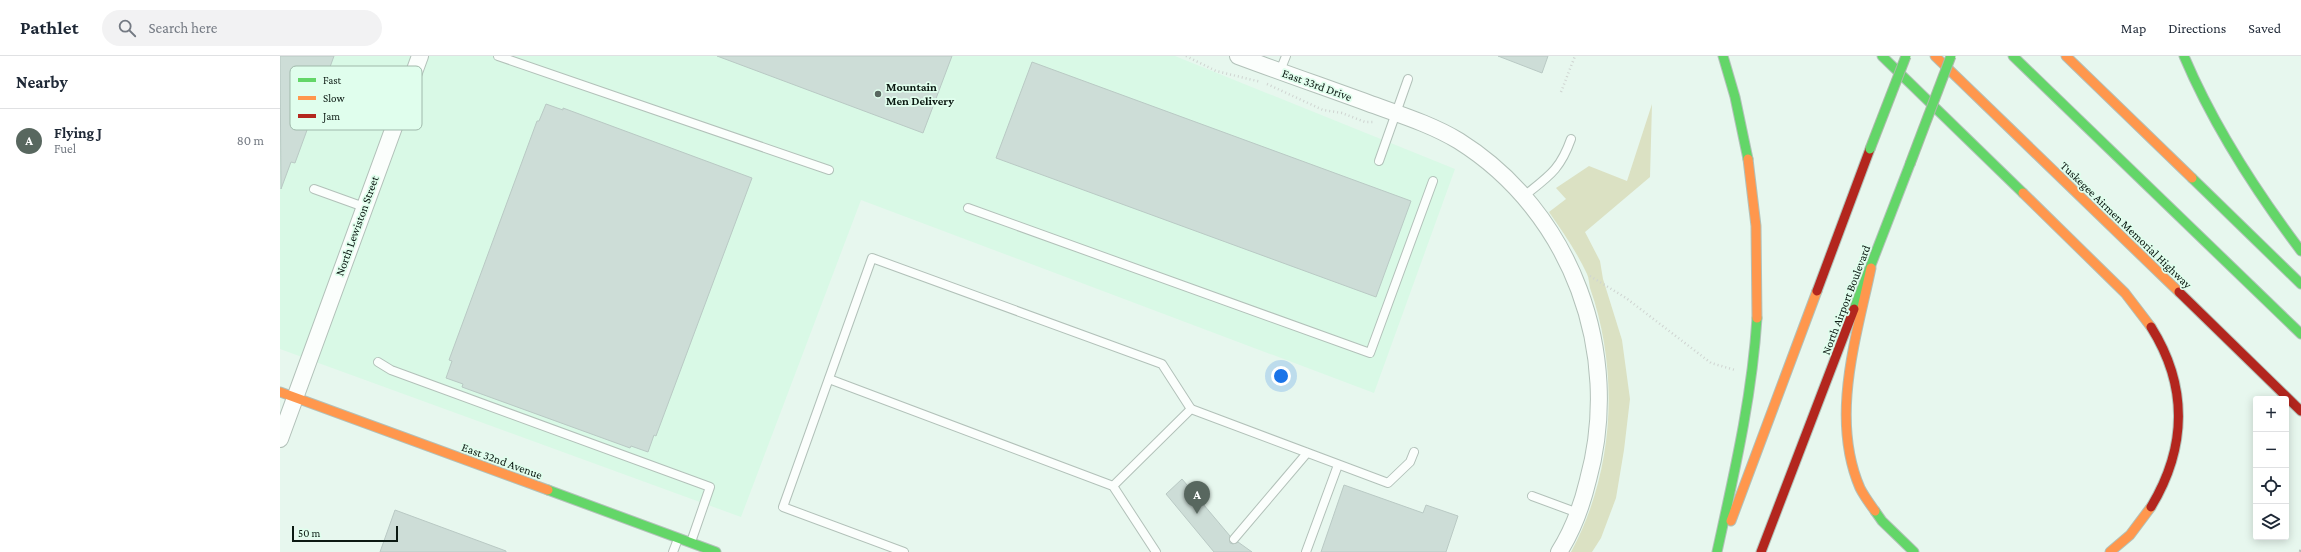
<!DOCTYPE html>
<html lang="en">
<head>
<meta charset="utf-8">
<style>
  :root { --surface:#fff; --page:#f2f2f3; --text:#1f2937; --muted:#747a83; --line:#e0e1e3; --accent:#58675f }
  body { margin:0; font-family:"Crimson Pro",serif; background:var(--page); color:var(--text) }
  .controls { position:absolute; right:12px; bottom:12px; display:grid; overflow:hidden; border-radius:4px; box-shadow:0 2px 10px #0003 }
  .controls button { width:36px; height:36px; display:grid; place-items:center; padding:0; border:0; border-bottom:1px solid var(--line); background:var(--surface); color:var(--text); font:20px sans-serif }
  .scale { position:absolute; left:12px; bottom:10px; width:106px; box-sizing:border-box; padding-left:4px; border:2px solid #0b1912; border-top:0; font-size:11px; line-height:14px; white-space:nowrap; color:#0b1912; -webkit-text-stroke:3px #e0feed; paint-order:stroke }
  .you { position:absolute; left:1001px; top:320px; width:14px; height:14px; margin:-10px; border:3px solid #fff; border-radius:50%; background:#1a73e8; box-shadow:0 0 0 6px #1a73e833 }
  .badge { display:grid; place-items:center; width:26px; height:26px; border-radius:50%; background:var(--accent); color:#fff; font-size:13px; font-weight:700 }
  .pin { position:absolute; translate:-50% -33px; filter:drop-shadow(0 1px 2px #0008) }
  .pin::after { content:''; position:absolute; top:21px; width:14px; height:12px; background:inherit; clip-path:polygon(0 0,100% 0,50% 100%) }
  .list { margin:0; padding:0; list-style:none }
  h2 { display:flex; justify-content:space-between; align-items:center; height:52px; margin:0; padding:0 16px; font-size:17px }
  h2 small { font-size:13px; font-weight:400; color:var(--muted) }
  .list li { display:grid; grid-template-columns:26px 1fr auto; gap:12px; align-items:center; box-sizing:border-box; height:64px; padding:0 16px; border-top:1px solid var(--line) }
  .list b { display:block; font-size:15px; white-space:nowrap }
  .list p { margin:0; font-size:13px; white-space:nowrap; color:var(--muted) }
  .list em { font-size:13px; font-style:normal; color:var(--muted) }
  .icon { flex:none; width:22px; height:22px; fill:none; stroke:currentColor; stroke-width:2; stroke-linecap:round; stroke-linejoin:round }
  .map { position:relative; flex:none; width:2021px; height:496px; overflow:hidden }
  header { display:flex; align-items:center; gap:24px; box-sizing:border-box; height:56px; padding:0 20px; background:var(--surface); border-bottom:1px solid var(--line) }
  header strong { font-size:19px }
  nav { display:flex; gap:22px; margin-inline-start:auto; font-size:14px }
  .search { width:280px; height:36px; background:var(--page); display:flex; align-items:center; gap:10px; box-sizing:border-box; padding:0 14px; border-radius:22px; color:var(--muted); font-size:15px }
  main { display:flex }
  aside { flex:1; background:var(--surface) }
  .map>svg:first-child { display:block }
  .built { fill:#d9f9e6 }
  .green { fill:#dbe1c3 }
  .building { fill:#cdddd7; stroke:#b9c9c4 }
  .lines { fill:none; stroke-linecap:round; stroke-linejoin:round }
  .lane-casing { stroke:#b2c1b9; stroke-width:10 }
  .street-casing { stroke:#b2c1b9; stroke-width:18 }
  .fast-casing { stroke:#b2c1b9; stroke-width:11 }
  .slow-casing { stroke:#b2c1b9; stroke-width:11 }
  .jam-casing { stroke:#b2c1b9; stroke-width:11 }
  .path { stroke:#cfd4d1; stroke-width:2.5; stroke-dasharray:1 3; stroke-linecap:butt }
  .lane { stroke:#fbfefc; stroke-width:8 }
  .street { stroke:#fbfefc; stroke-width:16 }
  .fast { stroke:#63d668; stroke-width:9 }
  .slow { stroke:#ff974d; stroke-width:9 }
  .jam { stroke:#b3261e; stroke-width:9 }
  .rail { stroke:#b8bdba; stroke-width:3; stroke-dasharray:7 7; stroke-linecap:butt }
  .fast-bridge-casing { stroke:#abbaa9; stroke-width:11; stroke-linecap:butt }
  .fast-bridge { stroke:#63d668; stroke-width:9 }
  .poi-dot { fill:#58675f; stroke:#e0feed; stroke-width:1.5 }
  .labels { text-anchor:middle; stroke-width:3.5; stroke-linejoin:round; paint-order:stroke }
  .street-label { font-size:12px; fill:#0b1912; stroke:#e0feed }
  .poi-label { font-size:12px; font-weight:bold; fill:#0b1912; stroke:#e0feed; text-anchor:start }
  .key { fill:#e0feed; stroke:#a0b9ab; stroke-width:1 }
  .key-label { font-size:11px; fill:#0b1912 }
</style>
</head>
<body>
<header>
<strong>Pathlet</strong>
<div class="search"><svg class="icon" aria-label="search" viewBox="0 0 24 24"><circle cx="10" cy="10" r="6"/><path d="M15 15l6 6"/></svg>Search here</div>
<nav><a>Map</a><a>Directions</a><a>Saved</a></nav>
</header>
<main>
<aside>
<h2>Nearby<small></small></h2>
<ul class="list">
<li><span class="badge">A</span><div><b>Flying J</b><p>Fuel</p></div><em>80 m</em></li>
</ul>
</aside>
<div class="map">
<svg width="2021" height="496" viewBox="0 0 2021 496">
  <rect width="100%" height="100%" fill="#e7f7ee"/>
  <polygon class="built" points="0,0 895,0 1175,113 1094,337 581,144 461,461 0,293"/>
  <path class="green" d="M 1372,48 L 1370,121 L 1305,176 L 1320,205 L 1323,223 L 1342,284 L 1350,343 L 1344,394 L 1336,442 L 1321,482 L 1312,496 L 1291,496 C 1334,417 1340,317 1310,232 C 1309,228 1309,222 1307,218 C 1297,196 1282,175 1269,156 L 1286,143 L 1276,132 L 1309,110 L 1347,125 Z"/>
  <g class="building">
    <polygon points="0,0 54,0 15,107 11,106 1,133"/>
    <polygon points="437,0 672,0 643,77"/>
    <polygon points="1218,0 1268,0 1262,17"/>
    <polygon points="752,6 1131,145 1096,241 716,102"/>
    <polygon points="266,48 283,54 283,52 472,122 376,380 374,379 368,396 351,390 350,392 182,331 183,328 166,322 172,305 169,304 257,65 259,65"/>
    <polygon points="902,423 950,480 950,487 953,488 958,486 972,496 934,496 886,438"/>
    <polygon points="1064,429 1143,457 1146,449 1178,460 1166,496 1041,496"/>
    <polygon points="115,454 226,495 226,496 100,496"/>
  </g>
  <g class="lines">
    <g class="lane-casing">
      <g id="lane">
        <polyline points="218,0 549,114"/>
        <polyline points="1000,15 1006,0"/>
        <polyline points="1099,105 1128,23"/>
        <polyline points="34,133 84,151"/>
        <path d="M 1244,140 C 1269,120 1280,114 1291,83"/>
        <polyline points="688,152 1090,297 1153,125"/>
        <polyline points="98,306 111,314 430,431 411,486"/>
        <polyline points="549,323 833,430 876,496"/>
        <polyline points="833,430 911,353 1108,427 1130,406 1134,396"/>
        <polyline points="1252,440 1298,457"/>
        <polyline points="954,483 1027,397"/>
        <polyline points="393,496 398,483"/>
        <polyline points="624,496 503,451 592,202 882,308 911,353"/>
        <polyline points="1026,496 1058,409"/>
      </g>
    </g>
    <g class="street-casing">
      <g id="street">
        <path d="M 958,0 C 1001,16 1044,31 1088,47 C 1118,58 1151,68 1179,85 C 1292,156 1343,297 1308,424 C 1302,449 1293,474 1279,496"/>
        <polyline points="0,383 140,0"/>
      </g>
    </g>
    <g class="fast-casing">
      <g id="fast">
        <polyline points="1443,0 1455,41 1468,103"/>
        <polyline points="1602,0 1743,137"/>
        <polyline points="1733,0 2021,278"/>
        <path d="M 1904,0 C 1934,71 1975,134 2021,195"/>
        <polyline points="1912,122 2021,228"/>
        <polyline points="1574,253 1630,108"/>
        <polyline points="268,434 436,496"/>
        <polyline points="1595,455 1602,465 1634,496"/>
        <path d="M 1437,496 C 1454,418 1472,342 1477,262"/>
      </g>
    </g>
    <g class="slow-casing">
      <g id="slow">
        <polyline points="1655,0 1899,236"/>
        <polyline points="1786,0 1912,122"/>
        <polyline points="1468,103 1476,170 1477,262"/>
        <polyline points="1743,137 1845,237 1871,271"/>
        <path d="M 1591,212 C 1576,283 1550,362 1580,432 C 1584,440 1590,448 1595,455"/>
        <polyline points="0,336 268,434"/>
        <polyline points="1451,465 1537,235"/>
        <polyline points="1830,496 1850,479 1871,451"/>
      </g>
    </g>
    <g class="jam-casing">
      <g id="jam">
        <polyline points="1537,235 1590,93"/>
        <polyline points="1899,236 2021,355"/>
        <path d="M 1871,271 C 1908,330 1907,391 1871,451"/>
        <polyline points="1481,496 1574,253"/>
      </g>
    </g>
    <g class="path">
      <polyline points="906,0 936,15 981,26"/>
      <polyline points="987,28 1043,54 1062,57 1085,66 1094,66"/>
      <polyline points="1281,36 1295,0"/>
      <polyline points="1310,220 1346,242 1431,307 1455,314"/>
    </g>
    <use href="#lane" class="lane"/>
    <use href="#street" class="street"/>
    <use href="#fast" class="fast"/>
    <use href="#slow" class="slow"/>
    <use href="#jam" class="jam"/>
    <polyline class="rail" points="2020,496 2021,494"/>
    <g class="fast-bridge-casing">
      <g id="fast-bridge">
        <polyline points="1590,93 1626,0"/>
        <polyline points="1630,108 1671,0"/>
      </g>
    </g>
    <use href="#fast-bridge" class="fast-bridge"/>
  </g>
  <circle class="poi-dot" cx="598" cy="38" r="4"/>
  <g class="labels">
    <g class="street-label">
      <text transform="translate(1037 29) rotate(20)" y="4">East 33rd Drive</text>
      <text transform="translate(1846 169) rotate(44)" y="4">Tuskegee Airmen Memorial Highway</text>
      <text transform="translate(77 170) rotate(-70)" y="4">North Lewiston Street</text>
      <text transform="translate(1566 244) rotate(-69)" y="4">North Airport Boulevard</text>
      <text transform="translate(222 405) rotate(20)" y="4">East 32nd Avenue</text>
    </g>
    <g class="poi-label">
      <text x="606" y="35">Mountain<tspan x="606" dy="14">Men Delivery</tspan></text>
    </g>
  </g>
  <rect x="10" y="10" width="132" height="64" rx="6" class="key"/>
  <rect x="18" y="22" width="18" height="4" fill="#63d668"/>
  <rect x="18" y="40" width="18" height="4" fill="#ff974d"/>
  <rect x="18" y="58" width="18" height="4" fill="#b3261e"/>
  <g class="key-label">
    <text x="43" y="28">Fast</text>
    <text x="43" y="46">Slow</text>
    <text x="43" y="64">Jam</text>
  </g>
</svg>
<div class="controls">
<button>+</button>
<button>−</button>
<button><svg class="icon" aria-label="locate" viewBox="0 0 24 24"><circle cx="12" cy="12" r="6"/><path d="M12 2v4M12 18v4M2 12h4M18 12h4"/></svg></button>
<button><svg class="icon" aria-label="layers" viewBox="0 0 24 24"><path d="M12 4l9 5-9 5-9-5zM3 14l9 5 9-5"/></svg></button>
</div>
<div class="scale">50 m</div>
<div class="you"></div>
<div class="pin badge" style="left:917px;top:458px">A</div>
</div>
</main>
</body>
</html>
